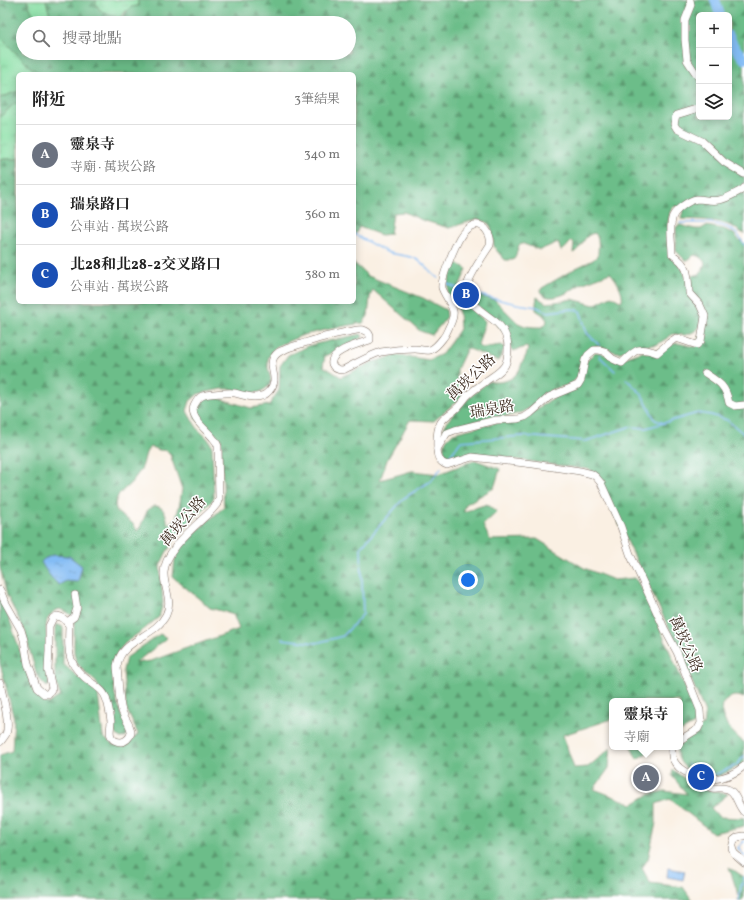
<!DOCTYPE html>
<html lang="zh-TW">
<head>
<meta charset="utf-8">
<style>
  :root { --surface:#fff; --page:#f2f2f2; --text:#222; --muted:#767676; --line:#e0e0e0; --accent:#0b8043 }
  body { margin:0; font-family:Vollkorn,"Noto Serif TC",serif; background:var(--page); color:var(--text) }
  .controls { position:absolute; right:12px; top:12px; display:grid; overflow:hidden; border-radius:6px; box-shadow:0 2px 10px #0003 }
  .controls button { width:36px; height:36px; display:grid; place-items:center; padding:0; border:0; border-bottom:1px solid var(--line); background:var(--surface); color:var(--text); font:20px sans-serif }
  .you { position:absolute; left:468px; top:580px; width:14px; height:14px; margin:-10px; border:3px solid #fff; border-radius:50%; background:#1a73e8; box-shadow:0 0 0 6px #1a73e833 }
  .badge { display:grid; place-items:center; width:26px; height:26px; border-radius:50%; background:var(--accent); color:#fff; font-size:13px; font-weight:700 }
  .pin { position:absolute; translate:-50% -50%; border:2px solid #fff; box-shadow:0 1px 4px #0006 }
  .popup { position:absolute; left:609px; top:698px; width:74px; height:52px; box-sizing:border-box; display:grid; place-content:center; border-radius:6px; background:var(--surface); filter:drop-shadow(0 1px 3px #0005); font-size:13px; white-space:nowrap; color:var(--muted) }
  .popup b { font-size:15px; color:var(--text) }
  .popup::after { content:''; position:absolute; left:50%; top:100%; margin-left:-8px; border:8px solid transparent; border-top-color:var(--surface) }
  .list { margin:0; padding:0; list-style:none }
  h2 { display:flex; justify-content:space-between; align-items:center; height:52px; margin:0; padding:0 16px; font-size:17px }
  h2 small { font-size:13px; font-weight:400; color:var(--muted) }
  .list li { display:grid; grid-template-columns:26px 1fr auto; gap:12px; align-items:center; box-sizing:border-box; height:60px; padding:0 16px; border-top:1px solid var(--line) }
  .list b { display:block; font-size:15px; white-space:nowrap }
  .list p { margin:0; font-size:13px; white-space:nowrap; color:var(--muted) }
  .list em { font-size:13px; font-style:normal; color:var(--muted) }
  .icon { flex:none; width:22px; height:22px; fill:none; stroke:currentColor; stroke-width:2; stroke-linecap:round; stroke-linejoin:round }
  .map { position:relative; flex:none; width:744px; height:900px; overflow:hidden }
  .search { position:absolute; background:var(--surface); box-shadow:0 2px 10px #0003; left:16px; top:16px; width:340px; height:44px; display:flex; align-items:center; gap:10px; box-sizing:border-box; padding:0 14px; border-radius:22px; color:var(--muted); font-size:15px }
  .panel { position:absolute; background:var(--surface); box-shadow:0 2px 10px #0003; left:16px; top:72px; width:340px; height:232px; border-radius:6px }
  .map>svg:first-child { display:block }
  .grass { fill:url(#grass-tufts); stroke:#608460 }
  .forest { fill:url(#forest-firs); stroke:#547454; fill-rule:evenodd }
  .water { fill:url(#water-ripples); stroke:#5f7389 }
  .lines { fill:none; stroke-linecap:round; stroke-linejoin:round }
  .stream { stroke:#83bcf4; stroke-width:1.5 }
  .river { stroke:#83bcf4; stroke-width:10 }
  .minor-casing { stroke:#7e6f63; stroke-width:8 }
  .minor { stroke:#fff; stroke-width:7 }
  .labels { text-anchor:middle; stroke-width:3; stroke-linejoin:round; paint-order:stroke }
  .street-label { font-size:15px; fill:#3b2a1e; stroke:#fff }
</style>
</head>
<body>
<div class="map">
<svg width="744" height="900" viewBox="0 0 744 900">
  <defs>
    <pattern id="grass-tufts" width="24" height="20" patternUnits="userSpaceOnUse"><rect width="24" height="20" fill="#86dea3"/><path d="M3 7l-1-3M5 7V3M7 7l1-3M15 17l-1-3M17 17v-4M19 17l1-3" fill="none" stroke="#75bf8c"/></pattern>
    <pattern id="forest-firs" width="22" height="20" patternUnits="userSpaceOnUse"><rect width="22" height="20" fill="#6cbd89"/><path d="M5 1l3.5 6h-7zM16 11l3.5 6h-7z" fill="#5a9a6f"/></pattern>
    <pattern id="water-ripples" width="26" height="14" patternUnits="userSpaceOnUse"><rect width="26" height="14" fill="#83bcf4"/><path d="M2 4q2-2 4 0t4 0M15 11q2-2 4 0t4 0" fill="none" stroke="#6c99c5"/></pattern>
  </defs>
  <rect width="100%" height="100%" fill="#fff"/>
  <filter id="ink" filterUnits="userSpaceOnUse"><feTurbulence type="fractalNoise" baseFrequency=".025" numOctaves="2"/><feDisplacementMap in="SourceGraphic" scale="8" xChannelSelector="R" yChannelSelector="G"/><feConvolveMatrix kernelMatrix="1 2 1 2 8 2 1 2 1" color-interpolation-filters="sRGB"/></filter>
  <filter id="wash" filterUnits="userSpaceOnUse"><feTurbulence type="fractalNoise" baseFrequency=".012" numOctaves="4" result="noise"/><feDisplacementMap in="SourceGraphic" scale="16" xChannelSelector="R" yChannelSelector="G"/><feGaussianBlur stdDeviation="0.9" result="paint"/><feColorMatrix in="noise" values="0 0 0 0 0 0 0 0 0 0 0 0 0 0 0 0 0 1.4 0 .05"/><feComposite in="paint" operator="in"/></filter>
  <g filter="url(#wash)">
    <rect width="100%" height="100%" fill="#faf0e3"/>
    <g class="grass">
      <path d="M 27,0 L 46,0 L 48,8 L 53,23 L 37,23 C 35,15 29,9 27,0 Z"/>
      <path d="M 96,0 L 138,0 L 138,4 C 135,8 130,8 126,11 C 123,14 122,16 118,18 C 110,16 94,10 96,0 Z"/>
      <polygon points="0,37 30,67 41,74 18,74 18,91 0,98"/>
      <polygon points="18,103 18,159 0,159 0,117 14,104"/>
    </g>
    <g class="forest">
      <path d="M 0,0 L 27,0 C 29,9 35,14 37,23 L 23,23 L 23,53 L 49,53 C 53,55 55,55 59,53 L 349,53 L 349,23 L 53,23 L 48,8 L 46,0 L 96,0 C 94,10 110,16 118,18 L 122,17 L 131,7 L 137,6 L 138,4 L 138,0 L 744,0 L 744,234 C 740,232 737,229 733,227 C 717,219 699,220 681,219 L 683,211 L 677,206 L 673,207 L 670,212 L 668,222 L 669,247 L 683,270 L 696,304 L 702,316 L 700,327 L 695,331 L 691,333 L 685,335 L 673,334 L 658,344 L 652,345 L 639,346 L 621,352 L 615,352 L 602,347 L 595,346 C 588,351 583,357 580,365 C 578,371 581,374 576,379 C 570,387 560,386 551,390 C 545,394 540,399 535,404 C 532,407 526,410 522,412 C 512,416 502,416 492,418 C 475,421 458,424 443,433 C 444,417 476,392 489,381 C 499,384 512,381 518,372 C 520,369 521,366 522,363 C 525,358 527,354 528,348 L 526,347 L 513,351 L 510,348 L 509,336 L 469,297 L 470,294 L 495,300 L 518,323 L 525,326 L 534,327 L 542,327 L 546,324 L 547,320 L 543,315 L 536,310 L 536,303 L 537,297 L 546,303 L 563,301 L 572,299 L 594,305 L 611,296 L 620,301 L 622,300 C 624,293 616,278 610,273 C 600,277 591,280 581,284 C 577,286 574,289 570,291 C 562,296 546,302 540,291 L 542,288 L 576,268 L 593,260 L 598,255 C 598,248 600,239 595,233 C 583,234 583,248 573,253 L 574,244 L 572,241 C 568,244 566,249 561,251 L 558,242 L 540,250 L 521,243 C 516,247 518,256 513,260 L 505,260 L 497,251 L 494,246 L 491,227 L 487,222 L 477,219 L 449,228 L 422,220 L 404,212 L 393,213 L 390,234 L 381,235 L 359,227 L 354,237 L 354,74 L 41,74 L 30,67 L 0,37 ZM 699,15 L 729,15 L 729,117 L 699,117 Z"/>
      <polygon points="18,91 18,103 14,104 0,117 0,98"/>
      <path d="M 0,159 L 18,159 L 18,302 L 354,302 L 354,263 L 368,276 L 423,298 L 446,310 L 447,317 L 432,335 L 420,331 L 373,290 L 370,297 L 368,316 L 363,323 L 339,327 L 303,335 L 277,346 L 271,352 L 268,359 L 268,368 L 271,380 L 270,385 L 265,389 L 258,393 L 244,393 L 233,389 L 221,389 L 198,394 L 190,401 L 187,411 C 190,417 194,423 198,429 C 205,437 208,436 212,447 L 214,497 L 211,502 L 195,518 L 176,538 L 166,553 L 160,566 L 163,603 L 159,617 L 143,630 L 126,642 L 117,653 L 113,671 L 115,695 L 121,714 L 129,731 C 127,736 126,738 120,738 L 115,733 L 113,714 L 96,682 L 85,672 L 76,662 L 74,652 L 74,622 L 72,616 L 67,612 L 60,609 L 54,611 L 50,616 L 47,620 L 46,626 L 49,685 L 47,687 L 43,683 L 37,676 L 29,648 L 25,631 L 7,596 L 0,567 ZM 150,447 C 154,447 156,449 159,450 C 164,451 167,449 170,454 L 182,489 L 180,502 L 176,519 L 167,525 C 168,518 165,506 155,506 C 154,506 149,509 148,509 L 139,530 L 137,531 C 136,528 134,525 132,523 C 127,518 118,516 116,509 C 112,495 127,489 134,479 C 136,476 139,473 141,469 C 145,462 144,452 150,447 Z"/>
      <path d="M 680,225 L 695,229 L 701,229 L 706,226 L 724,229 L 734,234 L 739,240 L 744,243 L 744,698 C 734,694 731,696 723,703 C 723,706 722,710 722,713 C 724,724 735,736 744,742 L 744,762 C 740,766 736,768 731,770 C 727,772 723,774 719,776 C 705,780 685,773 679,759 C 677,754 676,752 678,747 L 680,747 L 680,745 L 703,725 L 705,720 L 705,713 L 677,645 L 594,472 L 588,469 L 577,468 L 477,454 L 455,460 L 452,459 L 446,455 L 444,450 L 444,444 L 447,439 L 453,433 L 494,423 L 519,421 L 553,398 L 577,388 L 587,361 L 595,352 L 602,353 L 615,361 L 636,354 L 643,352 L 649,353 L 677,343 L 696,347 L 707,315 L 690,292 L 691,276 C 702,274 702,274 705,263 C 702,258 699,256 694,255 L 688,260 L 686,261 L 676,251 L 676,227 Z"/>
      <polygon points="457,263 467,269 457,291 463,302 485,321 478,345 481,348 501,345 505,348 498,361 467,348 457,369 457,384 464,395 434,421 410,420 387,460 380,480 412,471 439,474 475,460 500,469 494,488 466,504 463,512 487,504 497,512 483,525 490,540 537,539 584,568 614,580 635,578 645,594 695,710 696,723 680,732 680,701 612,701 612,719 563,735 574,768 588,767 611,748 609,768 594,789 633,804 648,795 664,791 687,794 672,776 673,770 696,787 728,794 711,808 719,817 744,818 744,826 713,833 670,799 656,804 656,823 648,859 642,868 650,883 683,887 692,900 0,900 0,755 12,751 14,719 0,663 0,598 9,618 34,693 48,704 60,696 55,677 55,629 56,624 63,627 63,664 98,694 103,737 113,745 127,745 138,734 126,708 123,670 126,658 160,634 167,638 135,663 151,661 239,629 233,614 210,608 173,577 175,559 186,540 224,507 221,439 195,418 195,409 206,398 218,398 251,408 269,405 279,390 280,366 288,355 311,345 361,334 363,337 325,356 323,366 341,377 373,362 398,355 429,360 442,354 460,329 459,312 447,292 450,276"/>
      <polygon points="631,747 651,747 653,749 637,759"/>
      <polygon points="729,867 744,877 744,897 742,900 738,900 739,897"/>
    </g>
    <g class="water">
      <path d="M 52,555 L 69,556 L 82,566 L 78,582 L 66,581 L 59,585 C 51,578 46,571 41,562 L 44,559 Z"/>
      <polygon points="668,868 685,871 683,880 667,877"/>
    </g>
    <g class="lines">
      <g class="stream">
        <path d="M 680,223 C 699,223 722,220 737,234 C 740,237 742,241 744,245"/>
        <path d="M 354,234 C 365,240 376,247 387,252 C 395,255 405,255 414,258 C 424,262 429,272 438,278"/>
        <polyline points="446,283 454,287 461,289"/>
        <polyline points="470,292 487,297 517,304 537,307 547,312 572,309 580,311 587,333 599,345"/>
        <polyline points="600,354 600,357 615,371"/>
        <polyline points="626,379 641,393 655,420 664,423"/>
        <polyline points="447,460 461,441 523,436 586,441 629,427 646,428 698,413 711,415 727,420 744,434"/>
        <polyline points="282,639 316,643 343,636 363,614 361,547 404,498 431,481 441,468"/>
        <polyline points="688,764 698,772 714,775 737,765 744,756"/>
        <polyline points="744,841 738,848 744,856"/>
        <polyline points="739,900 741,886 744,877"/>
      </g>
      <g class="river">
        <polyline points="715,0 720,15"/>
        <polyline points="729,36 733,45 744,59"/>
      </g>
    </g>
  </g>
  <g filter="url(#ink)">
    <g class="lines">
      <g class="minor-casing">
        <g id="minor">
          <polyline points="690,0 691,5 685,20 685,40 687,60 699,78"/>
          <polyline points="699,108 676,115 674,124 677,129 702,141 724,162 744,174"/>
          <path d="M 705,373 C 719,382 726,386 729,403 L 735,406 L 744,405"/>
          <path d="M 437,449 L 447,433 L 455,430 L 496,420 L 518,419 L 525,417 L 531,413 L 549,397 L 578,385 L 581,380 L 585,360 L 588,355 L 594,350 L 599,350 L 604,351 L 613,359 L 622,363 C 636,349 638,346 657,353 L 669,343 L 676,338 L 697,345 L 701,341 L 705,316 L 700,305 L 689,293 C 688,273 689,266 672,254 C 672,242 669,230 672,219 C 673,211 689,200 697,199 C 705,199 712,202 719,200 C 727,199 735,193 742,190 L 744,188"/>
          <path d="M 0,590 L 4,600 L 21,630 L 24,640 L 28,664 L 37,688 L 44,694 L 48,694 L 52,688 L 48,670 L 49,650 L 49,626 L 53,618 L 57,616 L 61,617 L 64,619 L 69,625 C 68,654 67,666 92,683 C 99,688 105,692 107,701 C 109,707 110,714 111,721 C 111,726 109,732 111,736 C 112,740 117,742 121,742 C 125,742 130,738 131,733 C 132,727 124,718 122,711 C 119,701 119,689 118,678 C 118,674 117,670 117,666 C 120,640 155,637 166,615 C 173,601 164,588 164,574 C 163,551 197,525 212,510 L 217,504 L 219,498 L 218,446 C 217,443 215,440 213,438 C 207,430 189,418 194,406 C 196,402 198,398 202,396 C 206,394 230,392 235,393 C 245,396 261,401 269,391 C 281,378 267,368 274,357 C 276,354 280,351 284,350 C 289,347 295,346 301,344 C 317,339 332,334 348,332 C 353,331 359,329 363,330 C 367,331 369,333 370,336 L 370,340 C 361,343 329,351 332,364 C 334,369 339,370 343,370 C 355,364 368,356 381,352 C 392,350 404,349 415,349 C 420,349 425,351 430,350 C 435,348 440,342 443,338 C 446,335 447,331 449,327 C 456,313 454,310 446,296 C 445,294 443,291 442,288 C 440,280 455,246 460,237 C 463,232 468,227 474,225 C 485,223 492,236 490,245 C 483,256 466,280 466,291 C 465,303 490,316 497,323 C 504,329 508,339 508,347 C 508,354 508,359 505,365 C 501,372 493,376 486,381 C 480,386 473,390 467,396 C 464,400 461,404 457,408 C 452,413 443,417 440,424 C 436,432 437,441 437,449 C 437,457 439,462 447,465 L 472,457 L 533,464 L 580,471 L 592,474 L 596,477 L 601,483 L 621,527 L 630,554 L 665,630 L 677,652 L 700,710 L 701,723 L 698,729 L 680,740"/>
          <polyline points="67,622 74,617 77,608 75,595"/>
          <path d="M 0,683 C 2,695 11,723 6,734 C 4,737 2,740 0,742"/>
          <path d="M 672,747 C 672,751 671,756 673,759 C 678,772 700,780 713,779 C 725,778 735,774 744,766"/>
          <path d="M 696,779 C 700,782 706,787 712,788 C 718,789 725,786 731,791 C 737,796 738,806 744,812"/>
          <polyline points="744,836 738,837 734,840 732,848 734,853 744,862"/>
        </g>
      </g>
      <use href="#minor" class="minor"/>
    </g>
  </g>
  <g class="labels">
    <g class="street-label">
      <text transform="translate(471 377) rotate(-43)" y="5">萬崁公路</text>
      <text transform="translate(492 409) rotate(-10)" y="5">瑞泉路</text>
      <text transform="translate(183 521) rotate(-49)" y="5">萬崁公路</text>
      <text transform="translate(686 644) rotate(66)" y="5">萬崁公路</text>
    </g>
  </g>
</svg>
<div class="controls">
<button>+</button>
<button>−</button>
<button><svg class="icon" aria-label="layers" viewBox="0 0 24 24"><path d="M12 4l9 5-9 5-9-5zM3 14l9 5 9-5"/></svg></button>
</div>
<div class="you"></div>
<div class="pin badge" style="left:646px;top:778px;background:#6b7280">A</div>
<div class="popup"><b>靈泉寺</b>寺廟</div>
<div class="pin badge" style="left:466px;top:295px;background:#1a4fb4">B</div>
<div class="pin badge" style="left:701px;top:777px;background:#1a4fb4">C</div>
<div class="search"><svg class="icon" aria-label="search" viewBox="0 0 24 24"><circle cx="10" cy="10" r="6"/><path d="M15 15l6 6"/></svg>搜尋地點</div>
<section class="panel">
<h2>附近<small>3筆結果</small></h2>
<ul class="list">
<li><span class="badge" style="background:#6b7280">A</span><div><b>靈泉寺</b><p>寺廟 · 萬崁公路</p></div><em>340 m</em></li>
<li><span class="badge" style="background:#1a4fb4">B</span><div><b>瑞泉路口</b><p>公車站 · 萬崁公路</p></div><em>360 m</em></li>
<li><span class="badge" style="background:#1a4fb4">C</span><div><b>北28和北28-2交叉路口</b><p>公車站 · 萬崁公路</p></div><em>380 m</em></li>
</ul>
</section>
</div>
</body>
</html>
